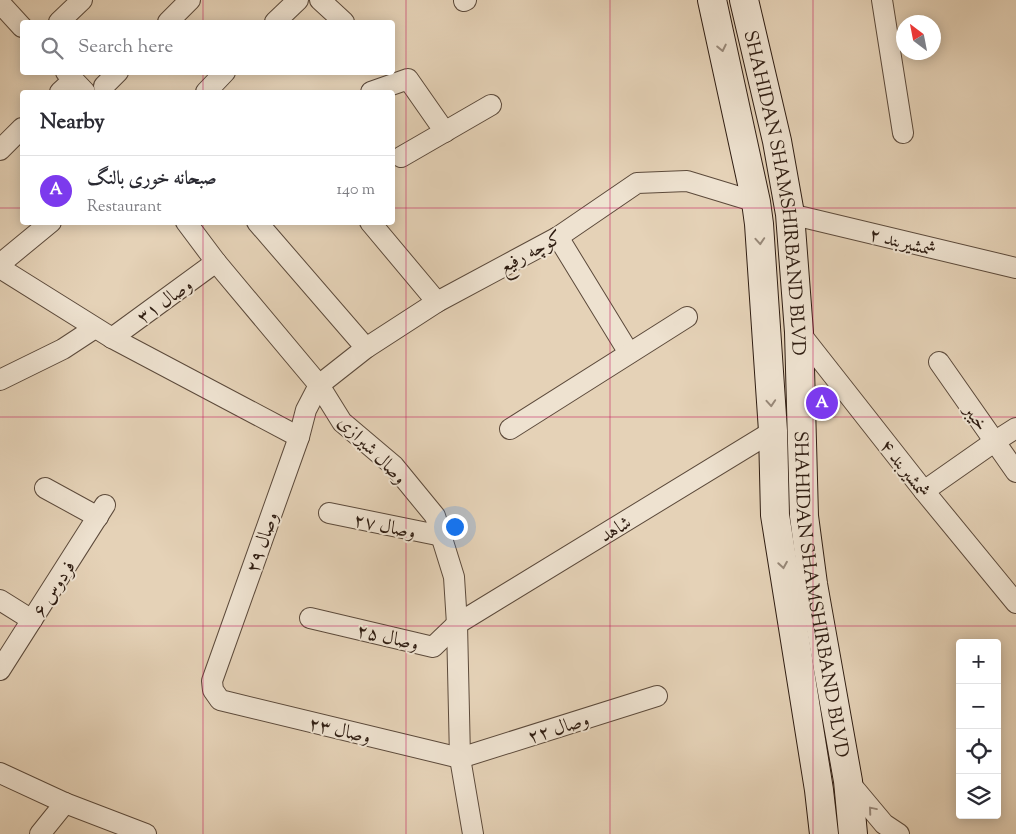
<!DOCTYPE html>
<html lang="en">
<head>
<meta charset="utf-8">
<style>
  :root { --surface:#fff; --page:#f7f7f7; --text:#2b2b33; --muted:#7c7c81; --line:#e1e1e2; --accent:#7c3aed }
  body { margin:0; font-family:"Sorts Mill Goudy",Amiri,serif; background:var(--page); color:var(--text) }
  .controls { position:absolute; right:15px; bottom:15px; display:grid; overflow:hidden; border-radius:5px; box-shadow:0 2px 12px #0003 }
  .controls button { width:45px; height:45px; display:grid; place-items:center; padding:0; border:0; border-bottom:1px solid var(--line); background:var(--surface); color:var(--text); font:25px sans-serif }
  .compass { position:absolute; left:896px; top:15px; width:45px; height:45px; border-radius:50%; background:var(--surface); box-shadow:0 2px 12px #0003; rotate:328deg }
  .you { position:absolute; left:454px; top:526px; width:18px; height:18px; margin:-12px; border:4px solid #fff; border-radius:50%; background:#1a73e8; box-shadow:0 0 0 8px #1a73e833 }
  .badge { display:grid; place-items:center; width:32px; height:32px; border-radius:50%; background:var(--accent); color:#fff; font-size:16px; font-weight:700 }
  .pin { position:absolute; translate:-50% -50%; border:2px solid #fff; box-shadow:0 1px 5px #0006 }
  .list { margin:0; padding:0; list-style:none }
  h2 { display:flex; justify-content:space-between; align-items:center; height:65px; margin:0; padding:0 20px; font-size:21px }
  h2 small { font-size:16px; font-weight:400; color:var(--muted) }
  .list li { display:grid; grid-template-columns:32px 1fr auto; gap:15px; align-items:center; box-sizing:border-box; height:70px; padding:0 20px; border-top:1px solid var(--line) }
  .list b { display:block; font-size:19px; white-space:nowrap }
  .list p { margin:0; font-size:16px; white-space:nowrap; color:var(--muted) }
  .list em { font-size:16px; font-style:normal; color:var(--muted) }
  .icon { flex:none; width:28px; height:28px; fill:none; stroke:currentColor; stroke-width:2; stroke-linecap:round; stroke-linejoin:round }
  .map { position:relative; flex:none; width:1016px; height:834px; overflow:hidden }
  .search { position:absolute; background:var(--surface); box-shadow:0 2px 12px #0003; left:20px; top:20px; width:375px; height:55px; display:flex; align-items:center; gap:12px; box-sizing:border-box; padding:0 18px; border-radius:5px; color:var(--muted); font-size:19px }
  .panel { position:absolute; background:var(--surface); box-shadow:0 2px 12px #0003; left:20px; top:90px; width:375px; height:135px; border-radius:5px }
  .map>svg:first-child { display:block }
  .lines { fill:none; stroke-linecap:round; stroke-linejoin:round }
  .street-casing { stroke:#5c4a3b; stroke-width:22 }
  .secondary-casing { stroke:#2f1d12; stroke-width:30 }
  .street { stroke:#eee2d0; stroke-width:20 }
  .secondary { stroke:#eee2d0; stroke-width:28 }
  .oneway { stroke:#98897a }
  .grid { fill:none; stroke:#c2185b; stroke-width:1; stroke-opacity:0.55 }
  .labels { text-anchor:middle; stroke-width:4; stroke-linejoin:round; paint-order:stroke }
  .street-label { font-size:19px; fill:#2f1d12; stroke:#eee2d0 }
</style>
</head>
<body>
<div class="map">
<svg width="1016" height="834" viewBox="0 0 1016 834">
  <rect width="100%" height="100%" fill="#e5d2b7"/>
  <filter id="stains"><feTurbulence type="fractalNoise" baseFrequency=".004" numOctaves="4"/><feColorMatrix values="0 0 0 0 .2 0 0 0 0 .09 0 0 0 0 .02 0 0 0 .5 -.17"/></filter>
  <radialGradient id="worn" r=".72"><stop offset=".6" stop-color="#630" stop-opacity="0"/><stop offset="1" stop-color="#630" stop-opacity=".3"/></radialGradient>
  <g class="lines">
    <g class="street-casing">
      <g id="street">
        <polyline points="320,0 344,22"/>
        <polyline points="882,0 903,133"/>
        <polyline points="464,1 466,0"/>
        <polyline points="0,3 22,27"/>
        <polyline points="59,22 82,0"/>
        <polyline points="168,22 190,0"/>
        <polyline points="275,22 298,0"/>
        <polyline points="66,72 85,92"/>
        <polyline points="104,86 118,72"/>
        <polyline points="60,92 73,80"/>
        <polyline points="206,92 225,72"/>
        <polyline points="371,92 408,79 445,132"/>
        <polyline points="0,150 22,128"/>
        <polyline points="401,157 491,105"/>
        <polyline points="790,214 1016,268"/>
        <polyline points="186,222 216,262 319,385 342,422 394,466 435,516 454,577 457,624 460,758 473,834"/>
        <polyline points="257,222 366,348"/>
        <polyline points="370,222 437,302"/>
        <polyline points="558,237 629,353"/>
        <polyline points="0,264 51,222"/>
        <polyline points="0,268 112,338 299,437"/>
        <polyline points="799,332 924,491 1016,603"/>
        <polyline points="112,338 216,262"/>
        <polyline points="939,362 1016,472"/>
        <polyline points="0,380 63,349 95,328"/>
        <polyline points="510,429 687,317"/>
        <polyline points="45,488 98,517"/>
        <polyline points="924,491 994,442 1016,428"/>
        <polyline points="329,513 442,536"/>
        <polyline points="0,600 32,620"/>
        <polyline points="310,618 433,647 457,624 773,431"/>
        <polyline points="0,670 105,505"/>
        <polyline points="657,696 460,758 220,700 213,690 212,681 299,437 306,410 319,385 366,348 437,302 558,237 637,183 687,181 756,202"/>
        <polyline points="0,773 65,803 146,834"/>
        <polyline points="848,781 884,824 899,834"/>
        <polyline points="40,834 65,803"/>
      </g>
    </g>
    <g class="secondary-casing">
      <g id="secondary">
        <polyline points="712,0 756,202 759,224 773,431 775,515 819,790 824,834"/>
        <path id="s1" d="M 744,0 L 777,141 L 790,214 L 799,332 L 804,516 L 813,584 L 848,781 L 853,834"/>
      </g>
    </g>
    <use href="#street" class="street"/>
    <use href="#secondary" class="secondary"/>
  </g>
  <defs><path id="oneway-chevron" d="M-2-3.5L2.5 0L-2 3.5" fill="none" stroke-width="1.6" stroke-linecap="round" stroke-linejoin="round" transform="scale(1.25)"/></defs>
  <g class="oneway">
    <use href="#oneway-chevron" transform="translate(722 48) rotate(78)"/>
    <use href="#oneway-chevron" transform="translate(760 241) rotate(86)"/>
    <use href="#oneway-chevron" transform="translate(771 403) rotate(86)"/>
    <use href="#oneway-chevron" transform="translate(783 565) rotate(81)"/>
    <use href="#oneway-chevron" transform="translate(872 810) rotate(-130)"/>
  </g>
  <path class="grid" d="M 203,0 L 203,22M 406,0 L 406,834M 610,0 L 610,834M 813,0 L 813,834M 203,72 L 203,92M 0,208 L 22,208M 392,208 L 1016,208M 203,222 L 203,834M 0,417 L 1016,417M 0,626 L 1016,626"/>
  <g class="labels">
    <g class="street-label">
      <text dy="7" stroke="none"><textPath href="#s1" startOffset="196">SHAHIDAN SHAMSHIRBAND BLVD</textPath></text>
      <text transform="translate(903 241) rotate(14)" y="7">شمشیربند ۲</text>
      <text transform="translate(530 251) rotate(-29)" y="7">کوچه رفیع</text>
      <text transform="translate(164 300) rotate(-36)" y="7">وصال ۳۱</text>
      <text transform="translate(977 417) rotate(55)" y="7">خیبر</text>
      <text transform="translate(373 449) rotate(45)" y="7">وصال شیرازی</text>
      <text transform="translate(906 468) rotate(52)" y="7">شمشیربند ۴</text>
      <text transform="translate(385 525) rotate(12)" y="7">وصال ۲۷</text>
      <text transform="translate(615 528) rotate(-31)" y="7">شاهد</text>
      <text transform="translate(261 542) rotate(-71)" y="7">وصال ۲۹</text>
      <text transform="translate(53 588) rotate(-57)" y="7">فردوس ۶</text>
      <text dy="7" stroke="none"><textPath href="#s1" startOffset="601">SHAHIDAN SHAMSHIRBAND BLVD</textPath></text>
      <text transform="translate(388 636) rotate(13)" y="7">وصال ۲۵</text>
      <text transform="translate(558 727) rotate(-17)" y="7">وصال ۲۲</text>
      <text transform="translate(340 729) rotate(13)" y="7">وصال ۲۳</text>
    </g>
  </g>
  <rect width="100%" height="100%" filter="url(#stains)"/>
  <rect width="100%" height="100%" fill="url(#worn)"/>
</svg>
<div class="controls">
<button>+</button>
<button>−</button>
<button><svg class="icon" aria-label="locate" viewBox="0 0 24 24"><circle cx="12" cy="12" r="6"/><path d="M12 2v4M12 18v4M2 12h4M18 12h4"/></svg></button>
<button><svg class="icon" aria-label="layers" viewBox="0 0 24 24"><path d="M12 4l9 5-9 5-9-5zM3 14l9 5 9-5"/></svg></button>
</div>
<svg class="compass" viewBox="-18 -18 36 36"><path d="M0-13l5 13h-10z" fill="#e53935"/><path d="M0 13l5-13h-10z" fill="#7c7c81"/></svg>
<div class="you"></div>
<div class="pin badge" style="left:822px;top:403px">A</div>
<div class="search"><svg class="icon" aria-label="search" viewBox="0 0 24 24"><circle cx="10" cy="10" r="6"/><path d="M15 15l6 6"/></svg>Search here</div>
<section class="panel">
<h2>Nearby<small></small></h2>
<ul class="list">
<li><span class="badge">A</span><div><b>صبحانه خوری بالنگ</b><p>Restaurant</p></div><em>140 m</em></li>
</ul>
</section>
</div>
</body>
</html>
